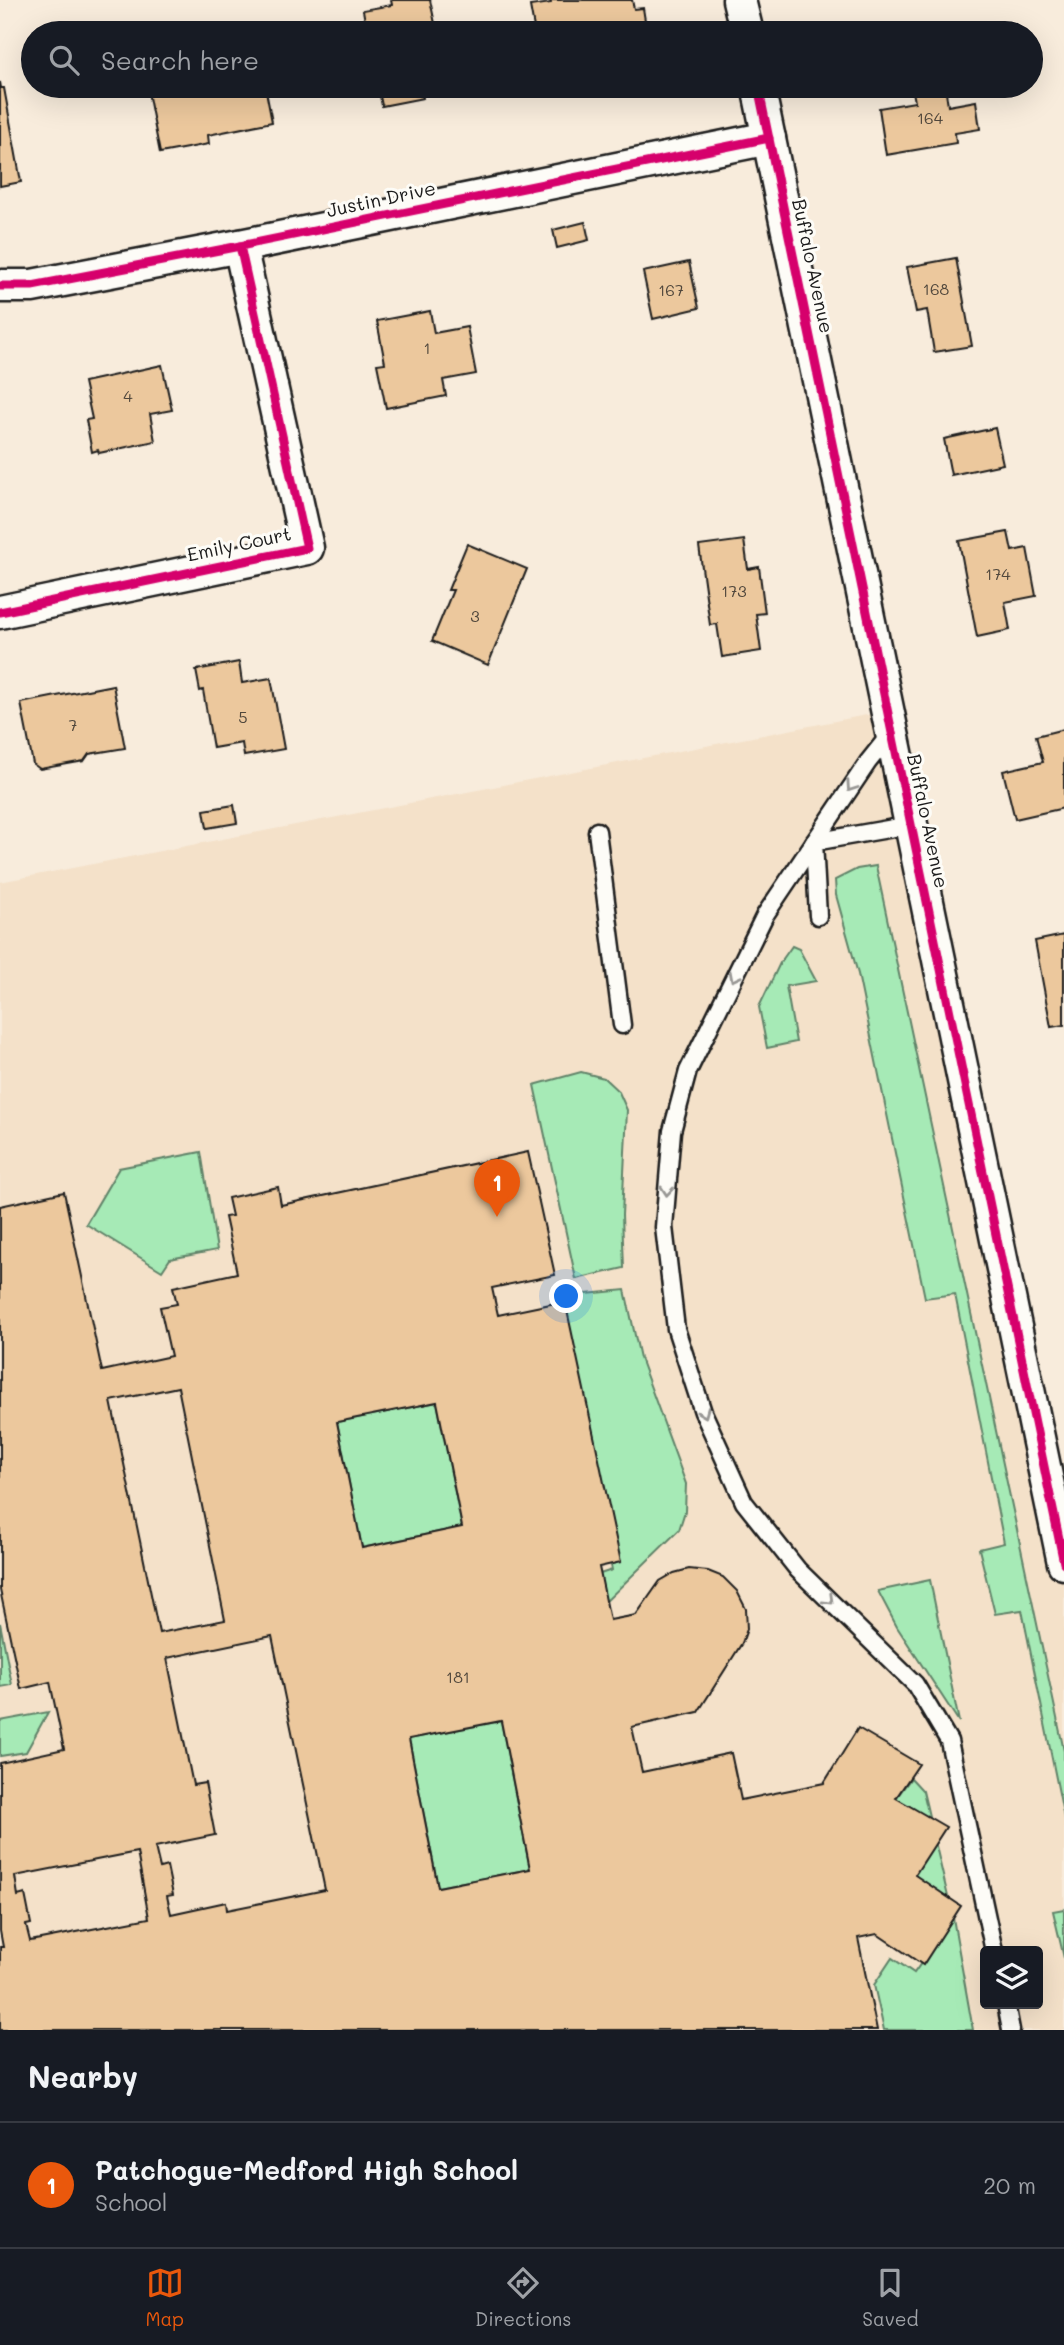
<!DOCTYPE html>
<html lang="en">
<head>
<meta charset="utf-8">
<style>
  :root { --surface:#171b24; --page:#20242c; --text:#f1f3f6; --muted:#9ea1a6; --line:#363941; --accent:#ea580c }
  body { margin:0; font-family:Mali,sans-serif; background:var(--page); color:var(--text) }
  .controls { position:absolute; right:21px; bottom:21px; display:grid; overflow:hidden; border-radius:7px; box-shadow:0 7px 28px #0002 }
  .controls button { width:63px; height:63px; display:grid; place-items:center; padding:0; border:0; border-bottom:2px solid var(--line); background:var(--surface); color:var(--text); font:35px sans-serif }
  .you { position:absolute; left:567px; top:1297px; width:24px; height:24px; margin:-18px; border:5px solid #fff; border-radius:50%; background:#1a73e8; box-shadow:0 0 0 10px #1a73e833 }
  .badge { display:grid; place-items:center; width:46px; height:46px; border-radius:50%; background:var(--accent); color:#fff; font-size:23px; font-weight:700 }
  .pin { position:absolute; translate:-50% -58px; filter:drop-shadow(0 2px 4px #0008) }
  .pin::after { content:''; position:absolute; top:37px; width:24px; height:21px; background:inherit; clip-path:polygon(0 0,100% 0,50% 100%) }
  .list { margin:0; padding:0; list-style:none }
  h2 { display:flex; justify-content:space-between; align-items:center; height:91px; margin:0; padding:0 28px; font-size:30px }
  h2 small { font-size:23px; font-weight:400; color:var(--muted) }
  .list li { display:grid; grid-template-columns:46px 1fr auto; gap:21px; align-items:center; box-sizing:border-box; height:126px; padding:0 28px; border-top:2px solid var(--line) }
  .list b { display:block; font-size:26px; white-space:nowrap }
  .list p { margin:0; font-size:23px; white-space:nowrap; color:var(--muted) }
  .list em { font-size:23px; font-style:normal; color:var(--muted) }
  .icon { flex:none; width:38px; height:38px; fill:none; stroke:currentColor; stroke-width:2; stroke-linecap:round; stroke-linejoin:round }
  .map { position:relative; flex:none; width:1064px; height:2030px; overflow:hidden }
  .search { position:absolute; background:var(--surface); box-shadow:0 7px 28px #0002; left:21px; right:21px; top:21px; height:77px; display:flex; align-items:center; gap:18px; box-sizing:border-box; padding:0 24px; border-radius:38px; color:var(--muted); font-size:26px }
  .sheet { height:217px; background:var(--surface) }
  nav { display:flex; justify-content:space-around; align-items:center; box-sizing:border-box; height:98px; border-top:2px solid var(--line); background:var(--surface); font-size:19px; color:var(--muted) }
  nav a { display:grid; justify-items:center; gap:4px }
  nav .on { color:var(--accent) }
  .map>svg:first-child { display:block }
  .built { fill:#f4e1c9; fill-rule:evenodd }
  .green { fill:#a6eab6; stroke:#618369; stroke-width:2 }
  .building { fill:#ecc89d; stroke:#1c1c1c; stroke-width:2; fill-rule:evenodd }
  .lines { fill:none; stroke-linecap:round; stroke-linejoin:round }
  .service-casing { stroke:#1c1c1c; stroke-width:21 }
  .minor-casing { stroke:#1c1c1c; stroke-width:37 }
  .service { stroke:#fdfcf7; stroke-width:16 }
  .minor { stroke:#fdfcf7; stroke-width:32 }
  .cycleway-casing { stroke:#fdfcf7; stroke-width:13 }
  .cycleway { stroke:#d6006c; stroke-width:9 }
  .oneway { stroke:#989794 }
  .labels { text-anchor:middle; stroke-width:6; stroke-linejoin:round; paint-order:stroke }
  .number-label { font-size:16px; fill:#50473c }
  .street-label { font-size:19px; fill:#1c1c1c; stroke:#fdfcf7 }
</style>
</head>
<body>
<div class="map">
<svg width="1064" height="2030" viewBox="0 0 1064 2030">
  <rect width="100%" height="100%" fill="#f8ecdc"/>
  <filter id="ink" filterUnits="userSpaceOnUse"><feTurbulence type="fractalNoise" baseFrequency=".0143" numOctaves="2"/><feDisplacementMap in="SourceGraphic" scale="14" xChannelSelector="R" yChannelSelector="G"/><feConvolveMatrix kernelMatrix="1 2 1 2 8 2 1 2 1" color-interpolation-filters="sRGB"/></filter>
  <g filter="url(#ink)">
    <path class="built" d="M 887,711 L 1064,1552 L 1064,2030 L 0,2030 L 0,882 ZM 985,1951 L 1038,1951 L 1038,2004 L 985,2004 Z"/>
    <g class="green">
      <polygon points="876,866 1064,1751 1064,1818 1022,1610 995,1614 979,1549 1004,1543 955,1294 925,1298 858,974 836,895 835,880 857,869"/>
      <polygon points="792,946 799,949 816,981 786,986 796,1042 767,1048 759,1007 780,963"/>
      <polygon points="581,1072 604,1078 619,1092 627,1110 622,1215 624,1268 576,1279 534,1085"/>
      <polygon points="201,1152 217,1250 170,1259 162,1271 86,1224 119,1168"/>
      <polygon points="625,1290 640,1358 686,1484 685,1511 679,1530 597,1610 591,1577 612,1570 557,1297"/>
      <polygon points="437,1402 462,1527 362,1548 337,1422"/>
      <polygon points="930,1580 959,1722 897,1627 878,1591"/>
      <polygon points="0,1623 12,1685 0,1687"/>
      <polygon points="48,1712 26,1752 0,1756 0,1721"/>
      <polygon points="501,1721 530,1869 438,1887 409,1739"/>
      <polygon points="911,1778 923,1791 953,1918 973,2030 884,2030 874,1985 892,1958 914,1973 953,1918 903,1885 889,1808"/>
      <polygon points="1064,1909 1064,1958 1053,1911"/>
    </g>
    <g class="building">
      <polygon points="391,0 430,0 437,33 367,33 363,10 392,5"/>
      <polygon points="550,0 632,0 634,9 643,8 647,33 535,33 530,6 551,3"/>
      <polygon points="0,82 1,88 4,88 21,182 0,186"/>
      <polygon points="152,86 265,86 272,122 208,135 209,144 160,153 147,87"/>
      <polygon points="378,86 421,86 423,98 382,106"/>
      <polygon points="912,86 945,86 948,106 976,101 980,129 955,133 956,143 886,155 879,108 915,102"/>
      <polygon points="585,222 589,240 557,248 553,230"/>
      <polygon points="956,258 972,346 934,352 927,310 916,312 907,267"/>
      <polygon points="689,262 699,308 653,319 643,272"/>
      <polygon points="430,311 434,333 467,327 476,374 443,380 446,396 386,408 377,364 385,363 377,321"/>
      <polygon points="162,365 172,410 150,414 155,441 99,453 98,450 92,452 86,420 92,419 84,382"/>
      <polygon points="995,428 1003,464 951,475 944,439"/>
      <polygon points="1008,532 1012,551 1027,548 1036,596 1005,602 1010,630 977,637 959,541"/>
      <polygon points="744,540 748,569 759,567 765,613 756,614 761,651 722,657 717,624 710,625 699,546"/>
      <polygon points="467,544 527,569 488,665 432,641 453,590 448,590"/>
      <polygon points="239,662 242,683 271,678 284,749 244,756 242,743 213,748 203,690 200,691 196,670"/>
      <polygon points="113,685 125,748 89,754 84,761 40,769 33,764 21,703"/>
      <polygon points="1064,729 1064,808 1015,819 1003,771 1043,762 1036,736"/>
      <polygon points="234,805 237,823 207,828 204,810"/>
      <polygon points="1064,935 1064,1025 1051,1027 1035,941"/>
      <path d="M 528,1152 L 555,1275 L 492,1288 L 498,1315 L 565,1301 L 621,1562 L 599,1567 L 610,1620 L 636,1615 L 660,1581 L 674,1573 L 689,1569 L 708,1571 L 723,1577 L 737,1591 L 746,1609 L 747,1629 L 742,1643 L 698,1712 L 632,1727 L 642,1772 L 731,1753 L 741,1800 L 824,1783 L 858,1728 L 919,1764 L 896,1798 L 946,1827 L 915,1875 L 961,1906 L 923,1965 L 877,1934 L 858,1938 L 877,2030 L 0,2030 L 0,1947 L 3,1947 L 0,1931 L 0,1763 L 64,1749 L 50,1682 L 21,1689 L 0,1590 L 0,1206 L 64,1192 L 102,1371 L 171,1356 L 160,1307 L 177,1304 L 173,1287 L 237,1273 L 225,1217 L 232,1216 L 228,1198 L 278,1187 L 281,1205 ZM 178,1387 L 225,1620 L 159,1633 L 111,1401 ZM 437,1402 L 462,1527 L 362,1548 L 337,1422 ZM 272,1636 L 325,1890 L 227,1910 L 226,1902 L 171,1914 L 167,1896 L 173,1895 L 167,1866 L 160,1868 L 155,1847 L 215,1835 L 205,1783 L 193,1785 L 167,1658 ZM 501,1721 L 530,1869 L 438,1887 L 409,1739 ZM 137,1852 L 149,1918 L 30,1941 L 26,1925 L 31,1924 L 25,1894 L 18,1896 L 15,1876 Z"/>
    </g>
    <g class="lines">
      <g class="service-casing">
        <g id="service">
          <polyline points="892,732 868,762 765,915 688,1071 672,1131 664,1227 676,1329 703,1412 744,1502 798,1570 915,1684 949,1741 994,1951"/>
          <polyline points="597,831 622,1025"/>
          <polyline points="818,916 814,842 911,825"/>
          <polyline points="1006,2004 1011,2030"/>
        </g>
      </g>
      <g class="minor-casing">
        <g id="minor">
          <polyline points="739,0 747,33"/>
          <polyline points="758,86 1064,1563"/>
          <polyline points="0,286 32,286 240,246 769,138"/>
          <polyline points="0,612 307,548 240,246"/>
        </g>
      </g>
      <use href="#service" class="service"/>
      <use href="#minor" class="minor"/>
      <g class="cycleway-casing">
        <g id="cycleway">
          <polyline points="758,86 1064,1563"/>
          <polyline points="0,286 32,286 240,246 769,138"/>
          <polyline points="0,612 307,548 240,246"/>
        </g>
      </g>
      <use href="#cycleway" class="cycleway"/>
    </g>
    <defs><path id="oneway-chevron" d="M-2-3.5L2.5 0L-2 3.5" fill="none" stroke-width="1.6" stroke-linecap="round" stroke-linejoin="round" transform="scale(1.75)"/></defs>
    <g class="oneway">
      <use href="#oneway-chevron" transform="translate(851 787) rotate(124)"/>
      <use href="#oneway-chevron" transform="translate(734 977) rotate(117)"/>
      <use href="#oneway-chevron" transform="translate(667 1191) rotate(95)"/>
      <use href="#oneway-chevron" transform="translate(704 1413) rotate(68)"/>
      <use href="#oneway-chevron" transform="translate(829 1600) rotate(44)"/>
    </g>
  </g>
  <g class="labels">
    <g class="number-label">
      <text x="930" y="124">164</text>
      <text x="936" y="295">168</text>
      <text x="671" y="296">167</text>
      <text x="427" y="354">1</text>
      <text x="128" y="402">4</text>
      <text x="998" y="580">174</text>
      <text x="734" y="597">173</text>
      <text x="475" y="622">3</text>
      <text x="243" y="723">5</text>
      <text x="73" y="731">7</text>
      <text x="458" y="1683">181</text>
    </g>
    <g class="street-label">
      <text transform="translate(381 199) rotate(-12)" y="7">Justin Drive</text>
      <text transform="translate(813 266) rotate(78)" y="7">Buffalo Avenue</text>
      <text transform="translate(239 544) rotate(-12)" y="7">Emily Court</text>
      <text transform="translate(928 821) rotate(78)" y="7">Buffalo Avenue</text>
    </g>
  </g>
</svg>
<div class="controls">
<button><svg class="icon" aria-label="layers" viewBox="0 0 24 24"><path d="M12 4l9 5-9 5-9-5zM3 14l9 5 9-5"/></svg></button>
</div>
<div class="you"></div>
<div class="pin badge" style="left:497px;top:1217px">1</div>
<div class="search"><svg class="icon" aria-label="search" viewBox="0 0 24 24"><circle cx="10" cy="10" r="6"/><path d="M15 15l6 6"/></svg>Search here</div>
</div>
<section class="sheet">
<h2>Nearby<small></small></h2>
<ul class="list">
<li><span class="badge">1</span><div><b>Patchogue-Medford High School</b><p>School</p></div><em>20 m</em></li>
</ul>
</section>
<nav>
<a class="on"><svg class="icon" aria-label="map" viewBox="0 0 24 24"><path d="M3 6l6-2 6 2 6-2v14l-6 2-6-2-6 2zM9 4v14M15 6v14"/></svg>Map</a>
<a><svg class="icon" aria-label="directions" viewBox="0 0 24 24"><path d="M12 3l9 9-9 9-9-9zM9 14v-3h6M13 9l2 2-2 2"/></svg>Directions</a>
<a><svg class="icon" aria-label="saved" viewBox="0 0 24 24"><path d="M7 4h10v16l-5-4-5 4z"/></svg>Saved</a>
</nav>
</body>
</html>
